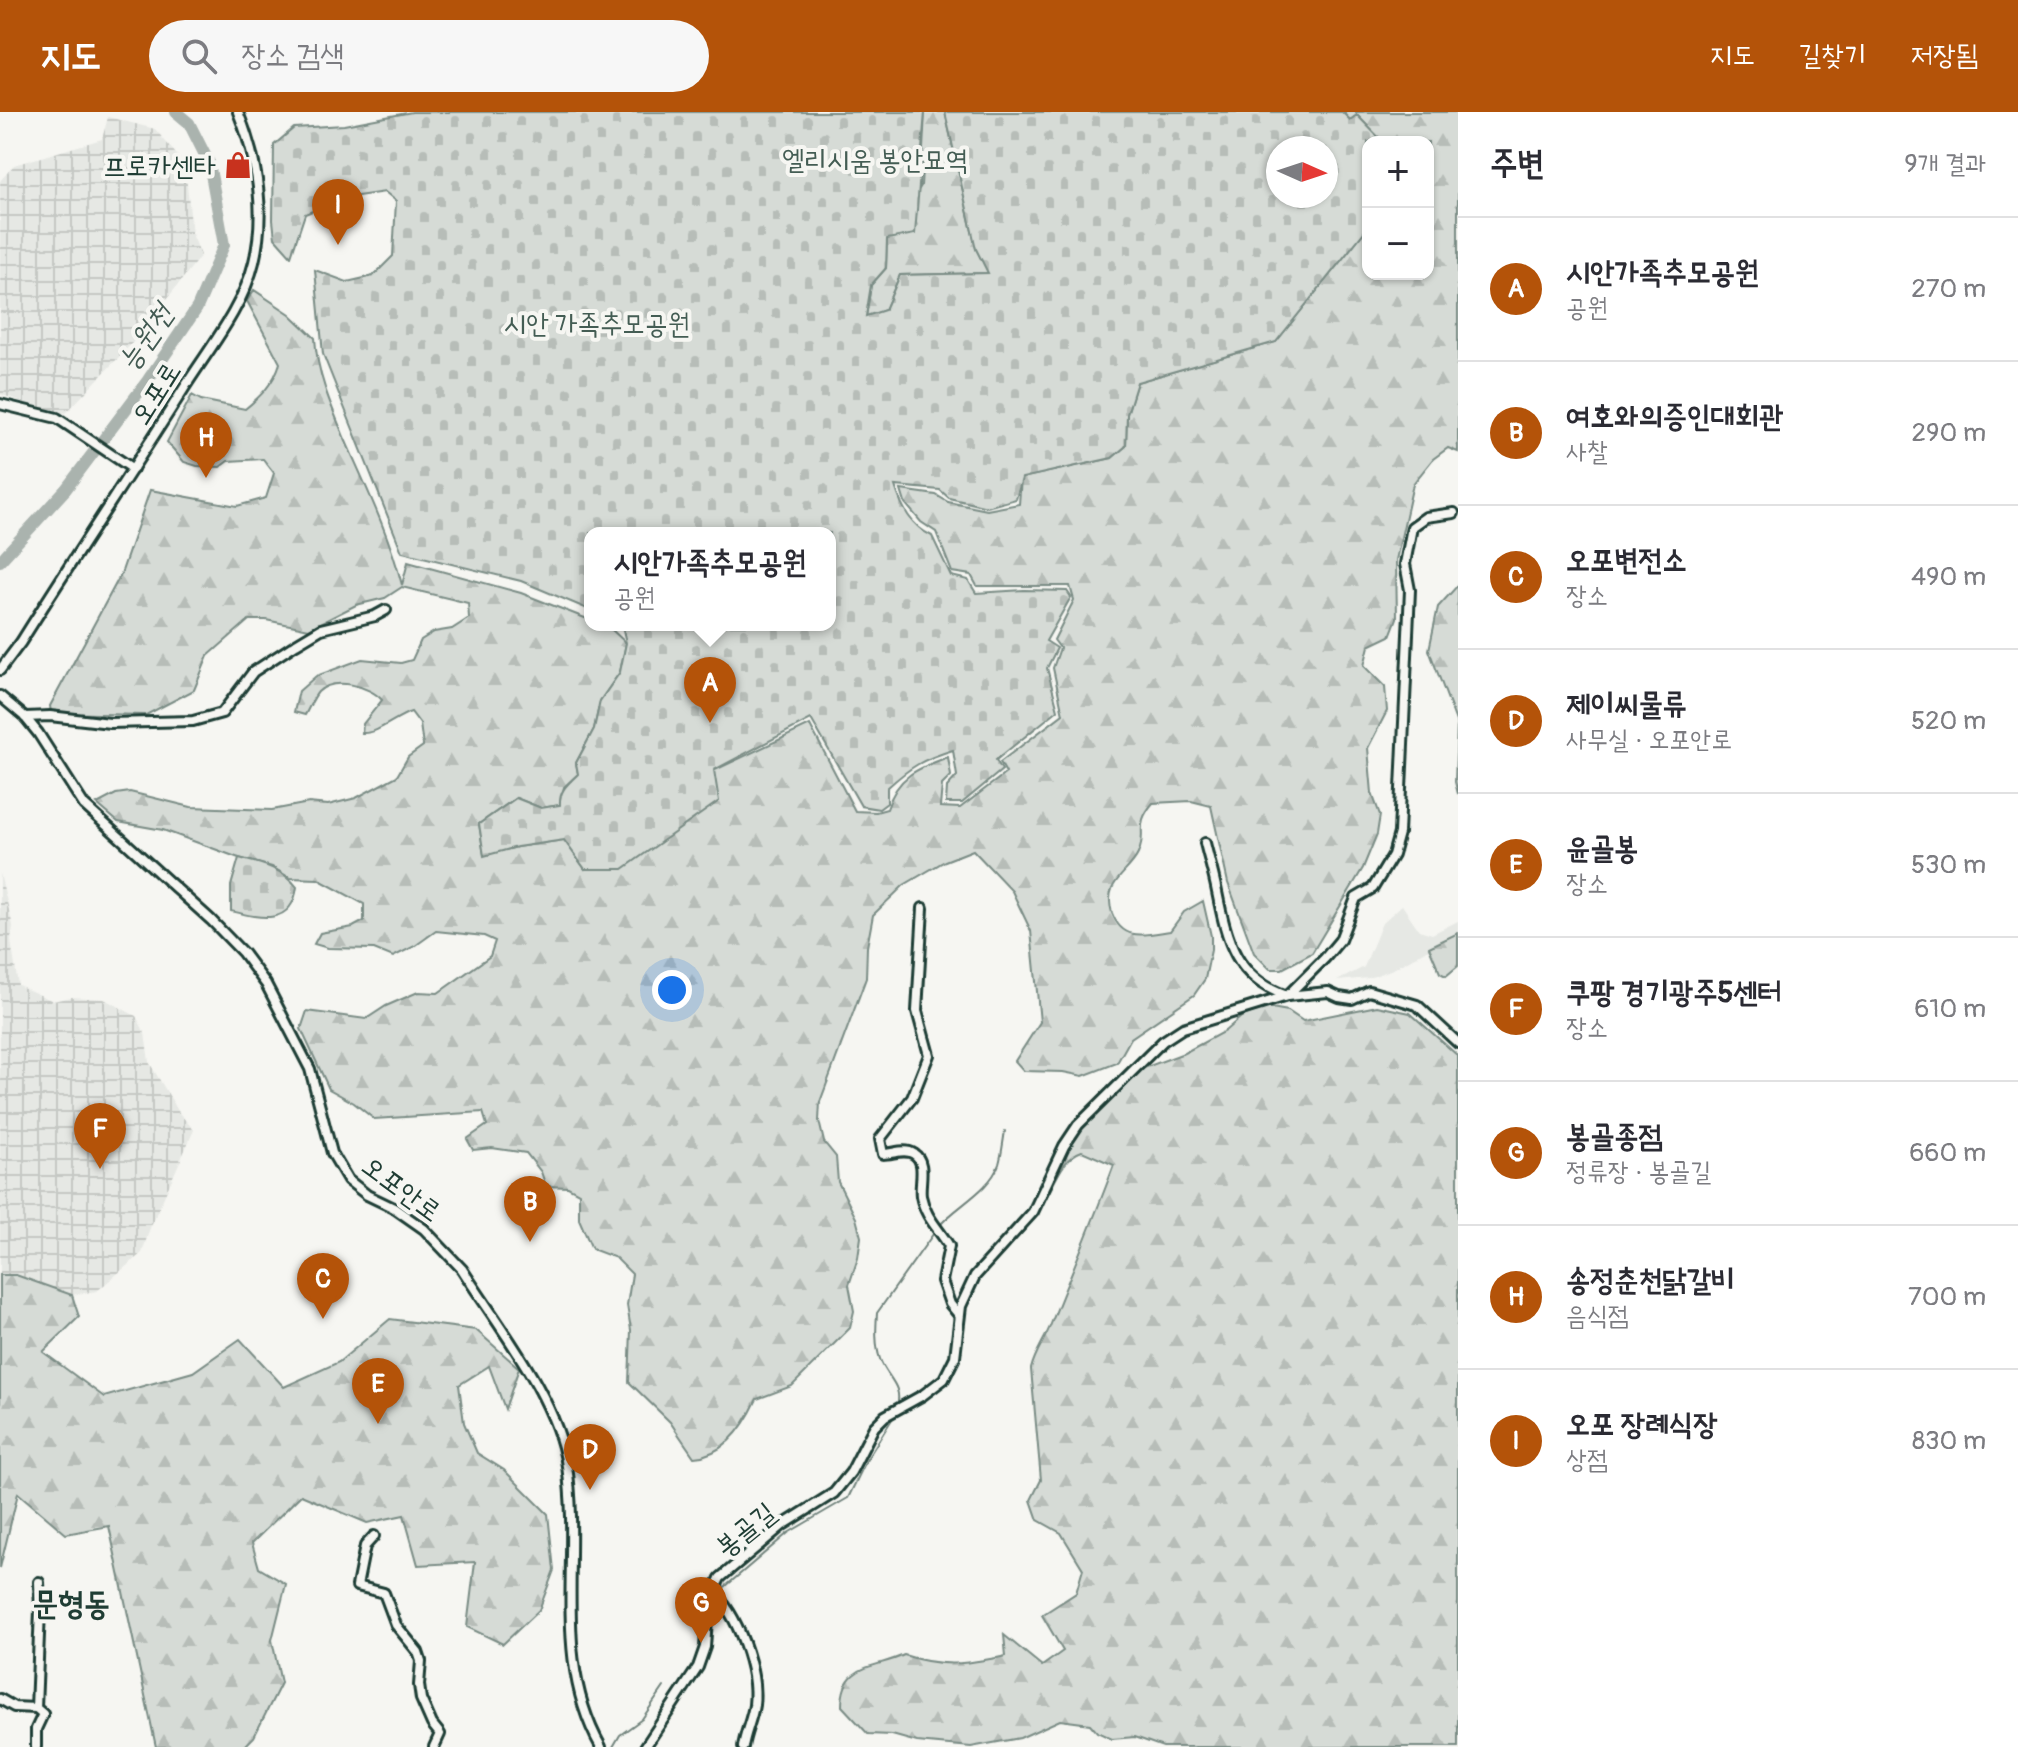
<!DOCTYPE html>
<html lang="ko">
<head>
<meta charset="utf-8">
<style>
  :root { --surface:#fff; --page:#f7f7f7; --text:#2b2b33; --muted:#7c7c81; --line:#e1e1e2; --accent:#b45309 }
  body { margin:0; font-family:Pangolin,"Poor Story",sans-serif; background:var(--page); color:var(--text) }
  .controls { position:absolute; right:24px; top:24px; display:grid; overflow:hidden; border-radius:16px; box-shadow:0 2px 6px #0004 }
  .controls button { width:72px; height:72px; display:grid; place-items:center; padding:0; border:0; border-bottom:2px solid var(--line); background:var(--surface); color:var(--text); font:40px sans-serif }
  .compass { position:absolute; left:1266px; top:24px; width:72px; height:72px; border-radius:50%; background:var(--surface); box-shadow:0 2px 6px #0004; rotate:93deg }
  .you { position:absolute; left:672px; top:878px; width:28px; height:28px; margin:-20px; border:6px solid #fff; border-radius:50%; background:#1a73e8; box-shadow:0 0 0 12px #1a73e833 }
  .badge { display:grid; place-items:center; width:52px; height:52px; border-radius:50%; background:var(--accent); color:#fff; font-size:26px; font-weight:700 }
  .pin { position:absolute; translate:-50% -66px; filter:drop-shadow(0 2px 4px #0008) }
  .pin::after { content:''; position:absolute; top:42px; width:28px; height:24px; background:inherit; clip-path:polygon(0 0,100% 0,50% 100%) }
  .popup { position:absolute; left:584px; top:415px; width:252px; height:104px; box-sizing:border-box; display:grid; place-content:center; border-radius:16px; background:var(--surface); filter:drop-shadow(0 2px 6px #0005); font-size:26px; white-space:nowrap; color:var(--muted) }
  .popup b { font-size:30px; color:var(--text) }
  .popup::after { content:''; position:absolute; left:50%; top:100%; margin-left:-16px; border:16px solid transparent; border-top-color:var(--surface) }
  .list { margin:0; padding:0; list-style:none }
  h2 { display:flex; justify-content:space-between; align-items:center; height:104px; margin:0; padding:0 32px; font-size:34px }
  h2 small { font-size:26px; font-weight:400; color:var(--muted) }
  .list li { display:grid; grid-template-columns:52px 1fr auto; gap:24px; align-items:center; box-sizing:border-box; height:144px; padding:0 32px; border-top:2px solid var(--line) }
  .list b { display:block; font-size:30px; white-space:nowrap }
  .list p { margin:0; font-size:26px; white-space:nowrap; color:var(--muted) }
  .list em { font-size:26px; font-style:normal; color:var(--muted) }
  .icon { flex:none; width:44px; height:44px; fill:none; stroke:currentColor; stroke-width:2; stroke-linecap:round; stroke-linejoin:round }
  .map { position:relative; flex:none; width:1458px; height:1635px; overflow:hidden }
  header { display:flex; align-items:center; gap:48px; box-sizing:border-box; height:112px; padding:0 40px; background:var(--accent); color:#fff }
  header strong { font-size:38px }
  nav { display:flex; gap:44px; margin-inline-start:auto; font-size:28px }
  .search { width:560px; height:72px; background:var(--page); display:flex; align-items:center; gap:20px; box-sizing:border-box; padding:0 28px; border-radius:44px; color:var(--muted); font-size:30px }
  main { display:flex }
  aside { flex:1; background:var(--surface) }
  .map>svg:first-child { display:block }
  .built { fill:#e6e8e4 }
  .industrial { fill:url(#industrial-grid) }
  .forest { fill:url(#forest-firs); stroke:#7a8c85; stroke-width:2 }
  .cemetery { fill:url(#cemetery-stones); stroke:#7a8c85; stroke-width:2; fill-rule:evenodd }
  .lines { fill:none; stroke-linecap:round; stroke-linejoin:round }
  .stream { stroke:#72847d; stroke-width:2 }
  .river { stroke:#aab3ae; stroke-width:12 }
  .minor-casing { stroke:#1f3d34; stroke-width:14 }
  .minor { stroke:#f6f6f2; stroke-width:8 }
  .labels { text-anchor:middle; stroke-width:8; stroke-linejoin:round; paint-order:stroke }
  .park-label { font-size:28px; fill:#445d54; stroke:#f6f6f2 }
  .poi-label { font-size:28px; fill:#1f3d34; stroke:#f6f6f2; text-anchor:end }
  .street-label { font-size:28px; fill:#1f3d34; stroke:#f6f6f2 }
  .water-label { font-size:30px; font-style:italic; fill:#425a52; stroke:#f6f6f2 }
  .quarter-label { font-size:32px; font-weight:bold; fill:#1f3d34; stroke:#f6f6f2 }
</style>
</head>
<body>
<header>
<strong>지도</strong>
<div class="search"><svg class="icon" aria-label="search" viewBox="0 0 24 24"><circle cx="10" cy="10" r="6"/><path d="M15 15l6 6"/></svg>장소 검색</div>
<nav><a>지도</a><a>길찾기</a><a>저장됨</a></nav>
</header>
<main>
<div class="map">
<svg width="1458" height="1635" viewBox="0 0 1458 1635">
  <defs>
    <pattern id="industrial-grid" width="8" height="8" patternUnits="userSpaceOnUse" patternTransform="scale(2)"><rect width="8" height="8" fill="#e6e8e4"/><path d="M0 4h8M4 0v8" fill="none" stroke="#c5c8c4"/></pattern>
    <pattern id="forest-firs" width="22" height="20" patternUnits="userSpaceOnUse" patternTransform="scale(2)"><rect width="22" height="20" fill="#d6dbd6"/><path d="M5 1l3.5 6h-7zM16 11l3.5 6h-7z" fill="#b7bdb8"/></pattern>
    <pattern id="cemetery-stones" width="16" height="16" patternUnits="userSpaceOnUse" patternTransform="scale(2)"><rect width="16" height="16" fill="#d6dbd6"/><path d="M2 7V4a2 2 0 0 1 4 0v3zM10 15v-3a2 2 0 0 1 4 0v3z" fill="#b7bdb8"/></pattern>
  </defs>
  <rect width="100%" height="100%" fill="#f6f6f2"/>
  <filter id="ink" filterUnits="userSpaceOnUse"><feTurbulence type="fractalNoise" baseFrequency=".0125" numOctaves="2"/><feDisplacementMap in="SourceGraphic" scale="16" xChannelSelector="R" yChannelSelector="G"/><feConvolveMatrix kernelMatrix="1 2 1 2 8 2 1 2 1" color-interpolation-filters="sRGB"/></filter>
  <g filter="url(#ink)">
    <polygon class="built" points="1402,793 1419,818 1432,822 1458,809 1458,821 1393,857 1369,866 1337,869 1364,855 1382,811"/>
    <g class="industrial">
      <polygon points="108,5 155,17 181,48 187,72 192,122 201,143 136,227 66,301 39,296 0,282 0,69 14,53 102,27"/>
      <polygon points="0,762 13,814 11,829 18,873 53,889 71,885 104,887 136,904 145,921 149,950 180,1002 194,1018 150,1116 142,1141 97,1179 72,1183 16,1163 0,1163"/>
    </g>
    <g class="forest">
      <polygon points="925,0 945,0 976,137 989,161 900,163 885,198 866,205 871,173 886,156 887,127 921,74"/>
      <path d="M 1342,0 L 1458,0 L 1458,340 L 1448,336 L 1433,347 L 1413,372 L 1396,448 L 1397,506 L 1390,524 L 1369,534 L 1364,554 L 1385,575 L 1387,599 L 1368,636 L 1372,681 L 1380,703 L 1377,722 L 1363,756 L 1312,841 L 1282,857 L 1270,857 L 1254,841 L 1228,771 L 1211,694 L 1191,689 L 1153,691 C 1133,714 1148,720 1138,742 C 1132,755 1117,764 1112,777 C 1109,784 1110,794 1112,801 C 1123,830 1144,823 1170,819 L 1184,800 L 1203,789 L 1211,824 L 1211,838 L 1205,867 L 1194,883 L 1131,926 L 1117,951 L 1083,964 L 1063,960 L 1024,959 L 1015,949 L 1040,910 L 1031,819 L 1012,779 L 973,738 L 945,749 L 904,773 L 873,803 L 867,835 L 866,866 L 820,990 L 819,1009 L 824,1030 L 836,1045 L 838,1070 L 856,1106 L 861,1125 L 858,1146 L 849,1173 L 854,1199 L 850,1216 L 792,1274 L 757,1287 C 745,1313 725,1343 694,1345 L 670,1310 L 629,1270 L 631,1218 L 627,1193 L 632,1162 L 616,1146 L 592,1137 L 579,1107 L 579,1081 L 568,1075 L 546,1074 L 541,1060 L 526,1041 L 492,1036 L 473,1038 L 467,1027 L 487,1013 L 483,1000 L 374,1007 L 354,991 L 329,977 L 301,917 L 307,899 L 366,907 L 386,894 L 418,880 L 438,881 L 490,844 L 495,829 L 484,824 L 436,819 L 415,834 L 393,845 L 374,837 L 328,836 L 314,832 L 320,821 L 353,815 L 364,809 L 364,792 L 318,767 L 290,766 L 272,755 L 239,746 L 163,718 L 118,710 L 97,692 L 116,682 L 130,680 L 191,695 L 272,698 L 309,691 L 328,693 L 356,686 L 397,664 L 408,645 L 423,634 L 420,612 L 411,600 C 395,605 378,622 362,621 L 363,612 L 382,588 C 370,574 334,564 318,580 C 313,586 309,596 305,603 L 294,600 L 299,579 L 316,564 L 362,547 L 401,551 L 412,548 L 421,528 L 434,520 L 452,517 L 469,506 L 468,491 L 402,475 L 385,486 L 356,493 L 309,517 L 266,508 L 249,508 L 208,544 L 194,578 L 146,603 L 51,601 L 50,594 L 121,462 L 150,378 L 237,394 L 266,386 L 274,361 L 263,347 L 228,349 L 220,355 L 197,354 L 184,350 L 167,330 L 192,283 L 201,288 L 245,297 C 261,284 274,271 280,251 L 247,189 L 254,178 L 290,202 L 315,226 C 317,262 331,294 345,327 C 366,375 389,422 402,473 L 408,450 L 521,481 L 590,508 L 590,513 L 611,517 L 626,531 L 620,560 L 600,589 L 594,617 L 576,651 L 578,662 L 564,675 L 560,693 L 541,696 L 516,686 L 479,712 L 484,743 L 517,735 L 564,728 L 585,757 L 713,659 L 810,613 L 855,699 L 876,700 L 887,697 C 897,664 918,656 948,645 L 951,664 L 942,673 L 940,695 L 960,696 L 1006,661 L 1000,650 L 1063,602 L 1053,556 L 1060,536 L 1054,528 L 1074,488 L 1070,474 L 977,474 L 971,463 L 952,460 L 936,420 L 921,410 L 905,391 L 901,378 L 936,383 L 948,390 L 987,398 L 1019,392 L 1021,366 L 1112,346 L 1126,334 L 1127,302 L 1137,270 L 1276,230 L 1368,115 L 1368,162 L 1428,162 L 1428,30 L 1383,30 L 1357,3 L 1350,8 Z"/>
      <polygon points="1458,473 1458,682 1455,670 1457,612 1429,538 1438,495"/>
      <polygon points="1458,821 1458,854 1446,864 1440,861 1429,835"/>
      <path d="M 1377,894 L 1410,901 L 1458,944 L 1458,1635 L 1163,1635 L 1135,1625 L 1112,1627 L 1097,1620 L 1090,1612 L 1060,1608 L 1020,1626 L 971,1635 L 917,1630 L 892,1623 L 868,1622 L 842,1594 C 842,1551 874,1557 904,1543 C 943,1556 967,1552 1006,1544 L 1004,1523 L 1042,1554 L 1063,1539 L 1042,1503 L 1076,1481 L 1083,1457 L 1061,1421 L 1038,1408 L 1031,1388 L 1041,1368 L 1031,1257 C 1035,1240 1045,1228 1051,1212 C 1072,1159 1094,1107 1114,1053 L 1082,1039 C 1063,1045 1056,1069 1046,1086 L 1069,1031 L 1089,1003 L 1141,957 L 1184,941 L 1225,919 L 1241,905 L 1266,895 L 1288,899 L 1303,909 Z"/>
      <polygon points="0,1163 16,1163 72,1183 79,1205 43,1240 104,1285 193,1260 240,1227 284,1275 339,1250 390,1207 476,1218 519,1256 505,1297 489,1254 459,1273 464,1311 477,1341 504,1358 548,1402 554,1458 539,1498 503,1532 467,1515 475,1450 418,1453 404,1403 367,1411 301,1383 252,1431 259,1456 286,1472 272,1528 281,1571 254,1625 244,1635 156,1635 109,1414 66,1422 18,1381 0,1456"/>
    </g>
    <g class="cemetery">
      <path d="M 412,0 L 925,0 L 915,122 L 887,127 L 886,156 L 871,173 L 866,204 L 885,198 L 900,163 L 988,161 L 976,137 L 945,0 L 1342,0 L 1350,8 L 1357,3 L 1383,30 L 1368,30 L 1368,115 L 1276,230 L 1137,270 L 1127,302 L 1126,334 L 1112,346 L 1022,366 L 1016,387 L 987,395 L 949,386 L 940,378 L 895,374 C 902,396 911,414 932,424 L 951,464 L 968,468 L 976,481 L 1024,478 L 1067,479 L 1071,485 L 1046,529 L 1057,536 L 1047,556 L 1058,598 L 996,648 L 1002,658 L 962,691 L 946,691 L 947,675 L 957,664 L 953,638 C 923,647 910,655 887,676 L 887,691 L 879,697 L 861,694 L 811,607 L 714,658 L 719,689 L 623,757 L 585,757 L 564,728 L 517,735 L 484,744 L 479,712 L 516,686 L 541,696 L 560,693 C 559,678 568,672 578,662 L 576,651 L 594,617 L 600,589 L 620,560 L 626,531 L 622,513 L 830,513 L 830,421 L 590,421 L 590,498 L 521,469 L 402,440 L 323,242 L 315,158 L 347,170 L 373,164 L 393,144 L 396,89 L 385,80 L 344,86 L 305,102 L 291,144 L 275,126 L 273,108 L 274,33 L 294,16 L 344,13 ZM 1326,36 L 1326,84 L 1278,84 L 1278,36 Z"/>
      <path d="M 239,746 C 262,752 282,756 297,775 C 292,815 259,806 231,799 L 231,774 Z"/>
    </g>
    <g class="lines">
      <g class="stream">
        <path d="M 940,1113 C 958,1093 990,1078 999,1052 C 1002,1042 1003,1030 1005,1019"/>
        <path d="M 897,1294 C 903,1273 886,1265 880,1247 C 875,1233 876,1216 877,1201 L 936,1118"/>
        <polyline points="719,1480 788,1421 848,1386 867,1347 894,1304"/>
        <polyline points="613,1635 620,1623 642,1607 664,1575"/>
      </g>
      <polyline class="river" points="0,449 66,377 148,268 197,196 224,133 209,51 189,11 176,0"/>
      <g class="minor-casing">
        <g id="minor">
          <polyline points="0,292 57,306 133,357"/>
          <path d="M 0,558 L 21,530 C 74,445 130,362 183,278 C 208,238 243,196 254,150 C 266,100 257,47 238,0"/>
          <path d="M 0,584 L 25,605 L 38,621 L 84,693 L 211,808 L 243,841 L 266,872 L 310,957 L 332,1041 L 348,1068 L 367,1083 L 394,1096 L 424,1117 L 462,1157 C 498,1214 557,1286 567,1354 C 581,1448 551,1547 601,1635"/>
          <polyline points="25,605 50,604 110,611 193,609 222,601 253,560 296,532 321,517 375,504 386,498"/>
          <path d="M 1205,731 C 1209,747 1214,764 1217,780 C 1227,829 1235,866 1287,884 L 1325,846 L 1340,828 L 1356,786 L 1373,776 L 1393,743 L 1399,721 L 1410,478 L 1405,452 L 1412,415 L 1426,405 L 1454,401"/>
          <path d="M 923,796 L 917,899 L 929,943 L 912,986 L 880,1027 L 883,1042 C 893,1042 905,1036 914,1042 C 927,1050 919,1071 921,1084 C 925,1105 939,1117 949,1134 L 942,1169 L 950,1192 L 959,1203"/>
          <polyline points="374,1424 365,1434 357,1474 384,1481 396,1513 418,1540 421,1549 419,1573 421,1587 432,1612 440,1622 434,1635"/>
          <path d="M 712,1479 C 738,1502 758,1558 754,1593 C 752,1607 745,1621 743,1635"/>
          <polyline points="0,1587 14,1595 36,1596"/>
          <polyline points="36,1635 36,1617 43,1602 36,1596 40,1498 39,1470"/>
          <polyline points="645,1635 698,1555 705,1535 708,1493 720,1466 783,1413 834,1381 851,1360 874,1315 885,1304 923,1283 944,1267 955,1245 961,1194 975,1164 1033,1100 1064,1034 1078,1013 1163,929 1183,916 1287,884 1328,880 1339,885 1352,887 1369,879 1417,893 1458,931"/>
        </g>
      </g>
      <use href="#minor" class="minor"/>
    </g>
  </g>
  <defs>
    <g id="shop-bare" transform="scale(2.16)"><path d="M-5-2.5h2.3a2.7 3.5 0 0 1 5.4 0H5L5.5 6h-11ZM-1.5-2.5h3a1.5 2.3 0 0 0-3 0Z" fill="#c8321e" stroke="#f6f6f2" stroke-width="2.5" paint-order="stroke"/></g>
  </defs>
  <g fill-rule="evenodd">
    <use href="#shop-bare" x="238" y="53"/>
  </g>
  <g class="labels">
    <g class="park-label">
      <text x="875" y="57">엘리시움 봉안묘역</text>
      <text x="597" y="221">시안 가족추모공원</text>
    </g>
    <g class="poi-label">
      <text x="216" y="63">프로카센타</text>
    </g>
    <g class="street-label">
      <text transform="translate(155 281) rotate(-58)" y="10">오포로</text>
      <text transform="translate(402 1076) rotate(36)" y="10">오포안로</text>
      <text transform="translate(745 1417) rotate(-39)" y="10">봉골길</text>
    </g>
    <g class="water-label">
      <text transform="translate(145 225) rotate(-55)" y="10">능원천</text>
    </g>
    <g class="quarter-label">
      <text x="71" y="1502">문형동</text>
    </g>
  </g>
</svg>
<div class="controls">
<button>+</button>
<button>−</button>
</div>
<svg class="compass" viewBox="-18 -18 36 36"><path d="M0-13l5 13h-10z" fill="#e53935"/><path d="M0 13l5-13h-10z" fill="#7c7c81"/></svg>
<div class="you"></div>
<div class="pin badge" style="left:710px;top:611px">A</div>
<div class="popup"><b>시안가족추모공원</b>공원</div>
<div class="pin badge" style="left:530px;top:1130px">B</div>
<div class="pin badge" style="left:323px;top:1207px">C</div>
<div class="pin badge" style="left:590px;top:1378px">D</div>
<div class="pin badge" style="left:378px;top:1312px">E</div>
<div class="pin badge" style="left:100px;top:1057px">F</div>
<div class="pin badge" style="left:701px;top:1531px">G</div>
<div class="pin badge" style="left:206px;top:366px">H</div>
<div class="pin badge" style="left:338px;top:133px">I</div>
</div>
<aside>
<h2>주변<small>9개 결과</small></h2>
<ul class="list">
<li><span class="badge">A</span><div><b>시안가족추모공원</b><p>공원</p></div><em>270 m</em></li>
<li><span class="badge">B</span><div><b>여호와의증인대회관</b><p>사찰</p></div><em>290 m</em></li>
<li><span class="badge">C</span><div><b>오포변전소</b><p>장소</p></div><em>490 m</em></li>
<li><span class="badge">D</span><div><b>제이씨물류</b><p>사무실 · 오포안로</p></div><em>520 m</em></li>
<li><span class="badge">E</span><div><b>윤골봉</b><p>장소</p></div><em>530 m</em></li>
<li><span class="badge">F</span><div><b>쿠팡 경기광주5센터</b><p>장소</p></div><em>610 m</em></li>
<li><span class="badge">G</span><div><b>봉골종점</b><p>정류장 · 봉골길</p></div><em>660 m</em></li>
<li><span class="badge">H</span><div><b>송정춘천닭갈비</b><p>음식점</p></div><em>700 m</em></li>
<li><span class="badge">I</span><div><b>오포 장례식장</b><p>상점</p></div><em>830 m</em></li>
</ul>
</aside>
</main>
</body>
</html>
